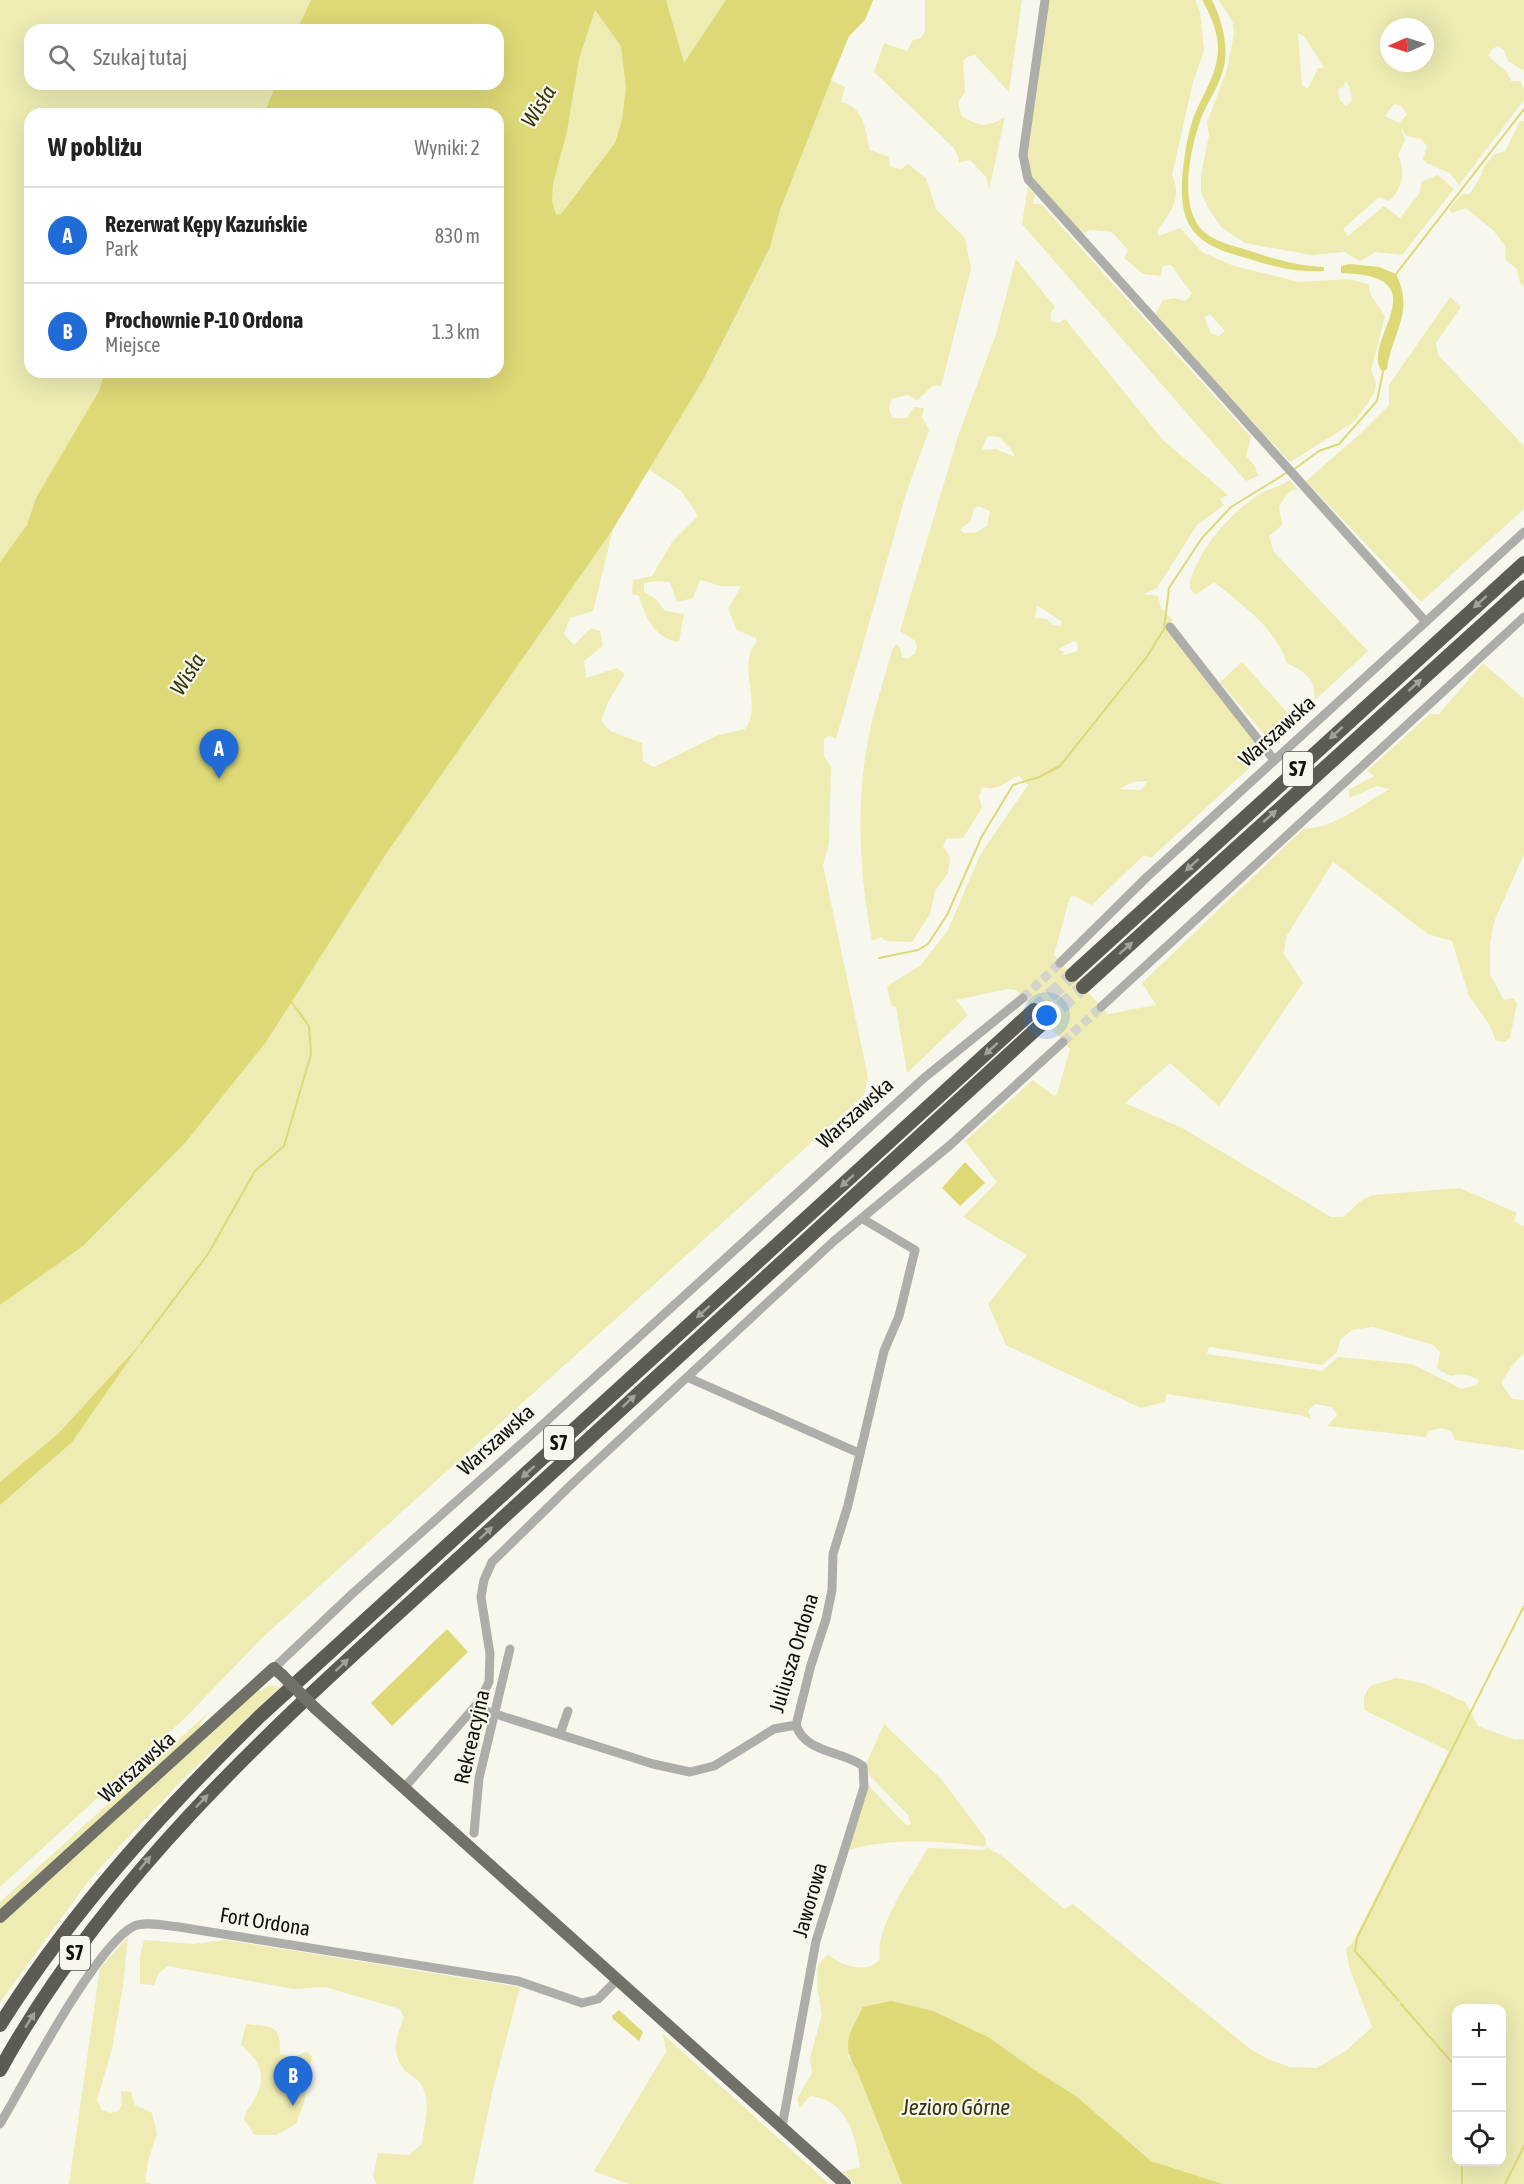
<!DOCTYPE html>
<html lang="pl">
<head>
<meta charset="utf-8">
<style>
  :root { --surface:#fff; --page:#f6f6f6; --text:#222; --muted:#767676; --line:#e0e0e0; --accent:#206bd6 }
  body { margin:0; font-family:"Asap Condensed",sans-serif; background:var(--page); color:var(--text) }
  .controls { position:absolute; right:18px; bottom:18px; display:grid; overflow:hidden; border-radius:12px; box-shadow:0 6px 24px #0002 }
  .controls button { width:54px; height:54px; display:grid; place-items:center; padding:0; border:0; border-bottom:2px solid var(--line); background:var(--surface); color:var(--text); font:30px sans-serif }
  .compass { position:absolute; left:1380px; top:18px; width:54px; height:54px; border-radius:50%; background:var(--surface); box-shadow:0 6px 24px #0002; rotate:267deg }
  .you { position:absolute; left:1047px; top:1016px; width:21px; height:21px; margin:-15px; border:4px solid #fff; border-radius:50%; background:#1a73e8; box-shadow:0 0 0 9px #1a73e833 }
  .badge { display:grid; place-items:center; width:39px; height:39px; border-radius:50%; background:var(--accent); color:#fff; font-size:20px; font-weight:700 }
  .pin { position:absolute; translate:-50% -50px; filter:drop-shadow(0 2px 3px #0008) }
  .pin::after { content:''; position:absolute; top:32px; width:21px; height:18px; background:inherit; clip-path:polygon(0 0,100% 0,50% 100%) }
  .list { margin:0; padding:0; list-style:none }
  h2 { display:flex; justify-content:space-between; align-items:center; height:78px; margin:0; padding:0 24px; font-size:26px }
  h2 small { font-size:20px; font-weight:400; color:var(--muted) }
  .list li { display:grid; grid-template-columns:39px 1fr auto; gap:18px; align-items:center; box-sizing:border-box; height:96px; padding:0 24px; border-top:2px solid var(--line) }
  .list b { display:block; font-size:22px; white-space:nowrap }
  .list p { margin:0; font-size:20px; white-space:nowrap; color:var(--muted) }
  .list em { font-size:20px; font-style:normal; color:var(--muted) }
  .icon { flex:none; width:33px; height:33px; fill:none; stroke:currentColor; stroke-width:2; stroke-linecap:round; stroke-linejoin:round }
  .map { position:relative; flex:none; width:1524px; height:2184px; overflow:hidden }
  .search { position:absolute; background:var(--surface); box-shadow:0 6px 24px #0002; left:24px; top:24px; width:480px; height:66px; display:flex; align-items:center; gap:15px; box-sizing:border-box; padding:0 21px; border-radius:18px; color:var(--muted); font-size:22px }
  .panel { position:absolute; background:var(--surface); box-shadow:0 6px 24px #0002; left:24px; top:108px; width:480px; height:270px; border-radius:18px }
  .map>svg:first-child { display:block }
  .green { fill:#eeecb3; fill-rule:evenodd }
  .water { fill:#ddd977; fill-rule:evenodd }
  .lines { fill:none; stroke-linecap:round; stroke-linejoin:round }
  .stream { stroke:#ddd977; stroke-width:2 }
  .minor-tunnel { stroke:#d4d4cc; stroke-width:9; stroke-dasharray:9 4.5; stroke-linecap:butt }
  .highway-tunnel { stroke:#d4d4cc; stroke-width:14; stroke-dasharray:14 7; stroke-linecap:butt }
  .minor { stroke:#adaea9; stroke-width:9 }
  .major { stroke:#71716a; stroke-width:12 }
  .highway { stroke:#5c5c54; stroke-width:14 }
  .major-bridge { stroke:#71716a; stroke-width:12 }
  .oneway { fill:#a2a299 }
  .labels { text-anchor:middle; stroke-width:4.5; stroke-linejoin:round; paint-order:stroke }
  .shield { fill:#f7f7ed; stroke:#565651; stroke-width:1.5 }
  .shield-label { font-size:20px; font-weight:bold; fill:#11110e }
  .street-label { font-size:21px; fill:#11110e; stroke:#f7f7ed }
  .water-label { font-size:22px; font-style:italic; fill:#37350a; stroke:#f7f7ed }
</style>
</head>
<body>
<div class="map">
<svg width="1524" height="2184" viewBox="0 0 1524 2184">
  <rect width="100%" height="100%" fill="#f7f7ed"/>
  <g class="green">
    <path d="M 0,0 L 873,0 L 865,20 L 849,36 L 831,80 L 845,87 L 841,102 C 864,106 865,130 870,150 L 889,157 L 890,167 L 901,169 L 908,164 L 926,178 L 936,209 L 965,238 L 971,269 L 941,386 L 933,386 L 917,400 L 908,395 L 891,399 L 889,410 L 893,418 L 907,418 L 914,407 L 924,408 L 922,417 L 929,430 L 906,494 L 836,739 L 830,736 L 824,739 L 824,756 L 831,767 L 829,843 L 823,865 L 868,1077 L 864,1095 L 262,1638 L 184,1719 L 0,1887 ZM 30,30 L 498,30 L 498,84 L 30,84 ZM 30,114 L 498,114 L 498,372 L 30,372 ZM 649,469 L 681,491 L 698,516 L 672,542 L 652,576 L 633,580 L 632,594 L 639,596 C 645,617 655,639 679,642 L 684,614 L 665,611 L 655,598 L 644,592 L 644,583 L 657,581 L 670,582 L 677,602 L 693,598 L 700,580 L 721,586 L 741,586 L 728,609 L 737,630 L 756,638 L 757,642 C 735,665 764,705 745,729 L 718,735 L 654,767 L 643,761 L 642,743 L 610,731 L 601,721 L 608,702 L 625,674 L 617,668 L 586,678 L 584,661 L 603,646 L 600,631 L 591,628 L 574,645 L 564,634 L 570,618 L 593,611 L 613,529 Z"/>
    <path d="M 925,0 L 1022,0 L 1009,92 L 975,55 L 967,57 L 963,61 L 965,92 L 958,102 L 961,115 C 978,127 987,128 1005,117 L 989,189 L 986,177 L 970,160 L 958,163 L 959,158 L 953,147 L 874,72 L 884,43 L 907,51 L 913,40 L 921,38 L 925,31 Z"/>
    <path d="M 1048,0 L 1195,0 L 1200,12 L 1204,51 L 1193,82 L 1172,175 C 1183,199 1170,212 1157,231 L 1159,236 L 1180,228 L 1202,252 L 1234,266 L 1299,282 L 1349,279 L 1368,284 L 1371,295 L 1385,316 L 1371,370 L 1376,382 L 1375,391 L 1368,403 L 1354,422 L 1290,462 L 1155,315 L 1163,300 L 1174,298 L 1185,301 L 1192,294 L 1171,265 L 1163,266 L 1160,276 L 1143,274 L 1124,258 L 1128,250 L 1112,232 L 1090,230 L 1082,234 L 1033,182 L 1026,158 ZM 1210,314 L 1225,331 L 1219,336 L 1211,333 L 1204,317 Z"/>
    <path d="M 1219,0 L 1524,0 L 1524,71 L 1508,61 L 1504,50 L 1498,46 L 1492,49 L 1488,56 L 1506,71 L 1511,81 L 1520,81 L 1524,89 L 1524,100 L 1459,185 L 1450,173 L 1426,163 L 1423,159 L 1427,146 L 1421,139 L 1406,136 L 1401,127 L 1405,140 L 1398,155 C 1406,173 1403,187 1389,201 L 1379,197 L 1343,229 L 1348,236 L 1384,206 L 1400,218 L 1419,194 L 1422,181 L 1438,175 L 1454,189 L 1402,255 L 1376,252 L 1360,261 L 1344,252 L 1311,255 L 1245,243 L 1221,227 L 1207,206 L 1201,192 L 1201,175 L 1209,135 L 1207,122 L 1226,73 L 1234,34 L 1233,23 ZM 1389,27 L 1425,27 L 1425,63 L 1389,63 ZM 1298,33 L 1305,37 L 1324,68 L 1318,68 L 1308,89 L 1302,85 ZM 1345,81 L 1349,86 L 1352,100 L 1346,106 L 1339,99 L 1338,89 L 1344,87 ZM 1394,104 L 1401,106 L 1407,114 L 1399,123 L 1385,116 Z"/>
    <polygon points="1520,121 1524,121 1524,287 1520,283 1517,269 1506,260 1505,246 1494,231 1466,208 1452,213 1449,209 1462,194 1470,194 1482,174 1482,170 1493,155 1505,151"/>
    <polygon points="1028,186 1035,195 1033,204 1041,204 1251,437 1246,456 1255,466 1258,476 1246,481 1022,224"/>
    <path d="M 1016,259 L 1055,307 L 1050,314 L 1051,321 L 1058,323 L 1065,319 L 1163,440 L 1228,495 L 1220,499 L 1224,505 L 1197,525 L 1157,588 L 1144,594 L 1158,596 L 1161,608 L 1173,620 L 1167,626 L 1261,748 L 1261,755 L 1257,761 L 1151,858 L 1144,855 L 1092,905 L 1074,896 L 1070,897 L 1054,955 L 1108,1014 L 1156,1005 L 1142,983 L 1303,829 C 1337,828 1361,804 1390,789 L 1376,786 L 1350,798 L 1348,790 L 1375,776 L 1367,771 L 1430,714 L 1439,714 L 1483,663 L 1524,699 L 1524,854 L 1494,922 L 1490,943 L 1490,975 L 1504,1000 L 1513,998 L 1517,1003 L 1510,1038 L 1505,1042 L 1496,1041 L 1489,1024 L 1469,996 L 1452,941 L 1428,934 L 1333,862 L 1286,937 L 1284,954 L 1303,983 L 1219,1106 L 1170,1063 L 1125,1103 L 1182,1128 L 1331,1217 L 1343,1217 L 1362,1200 L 1373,1195 L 1460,1188 L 1517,1213 L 1514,1221 L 1524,1227 L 1524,1353 L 1511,1367 L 1501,1383 L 1512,1399 L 1524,1400 L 1524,1450 L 1455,1440 L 1452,1432 L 1442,1428 L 1428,1431 L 1426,1437 L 1327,1426 L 1337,1415 L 1332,1407 L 1315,1404 L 1308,1410 L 1311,1419 L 1300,1415 L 1167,1394 L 1165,1402 L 1141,1408 L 1006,1345 L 988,1304 L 1027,1255 L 963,1217 L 997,1182 L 965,1141 L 1033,1080 L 1054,1096 L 1057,1094 L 1070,1049 L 1016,990 L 1007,989 L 956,1000 L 968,1015 L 907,1073 L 896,1007 L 891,1005 L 887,986 L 921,965 L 948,930 L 980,855 L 1028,785 L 1019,776 C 1005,781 999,792 983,787 L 979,796 L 982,808 L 963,838 L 946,839 L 943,846 L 950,857 L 948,873 L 935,891 L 930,914 L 912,942 L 886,941 L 881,937 L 872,941 C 859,871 855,800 870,730 C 876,703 885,677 892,650 L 896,644 L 900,647 L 902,657 L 907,659 L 915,653 L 917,646 L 914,640 L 900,631 L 958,436 L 996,334 ZM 987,436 L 999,437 L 1011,449 L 1015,457 L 996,449 L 982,450 ZM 978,506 L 990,511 L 987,526 L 977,532 L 964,533 L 960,529 L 970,522 L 974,509 ZM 1037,605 L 1062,622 L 1060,626 L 1053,625 L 1047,619 L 1035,618 ZM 1074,641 L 1077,642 L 1078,651 L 1063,655 L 1064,652 L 1058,649 ZM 1148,781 L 1141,790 L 1119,789 L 1133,782 ZM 1373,1327 L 1433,1345 L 1440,1352 L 1437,1369 L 1451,1376 C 1460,1373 1470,1375 1479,1380 L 1477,1385 L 1462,1389 L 1412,1364 L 1338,1357 L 1322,1371 L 1207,1354 L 1209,1347 L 1322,1365 L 1337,1352 L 1340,1340 L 1352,1330 Z"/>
    <polygon points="1450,297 1461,307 1436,343 1438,355 1524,446 1524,509 1421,602 1306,481 1361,433 1389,405 1389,385"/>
    <path d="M 1290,480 L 1297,489 L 1290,491 L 1279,506 L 1282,525 L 1269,536 L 1274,552 L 1368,651 L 1314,701 C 1317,679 1306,673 1287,663 C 1274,626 1243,606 1214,582 L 1195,595 L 1189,587 C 1197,550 1229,514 1260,494 C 1270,488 1280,487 1290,480 Z"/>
    <polygon points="1242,662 1293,719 1270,741 1220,682"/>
    <path d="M 1396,1678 L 1423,1683 L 1465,1702 L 1478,1726 L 1515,1740 L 1524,1739 L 1524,2184 L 1223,2184 L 1151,2161 L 1076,2096 L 1030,2067 L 990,2038 L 847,2055 L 857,2071 L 902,2184 L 855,2184 L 842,2172 L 860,2167 C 855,2134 848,2101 810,2096 L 800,2108 L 797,2099 L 812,2073 L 810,2058 L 822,2014 L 817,1988 L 818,1965 L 828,1954 C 841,1966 867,1975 880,1959 C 874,1928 912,1876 928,1848 L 985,1850 L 986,1847 C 946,1841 885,1837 847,1851 L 868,1785 L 906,1825 L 911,1824 L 908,1815 L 868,1774 L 867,1762 L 884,1724 L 942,1780 L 986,1839 L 986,1847 L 1001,1855 L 1064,1909 L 1073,1904 L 1250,2049 L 1268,2059 L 1290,2067 L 1317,2068 L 1347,2050 L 1372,2027 L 1349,1967 L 1346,1949 L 1353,1942 L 1449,1751 L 1364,1710 L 1364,1697 L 1370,1686 ZM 1456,2008 L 1502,2008 L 1502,2162 L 1456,2162 Z"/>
    <polygon points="270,1685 280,1687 185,1777 117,1849 87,1883 0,2002 0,1923 258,1689 261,1691"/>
    <polygon points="211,1710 199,1725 202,1728 0,1912 0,1902"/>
    <polygon points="128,1937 123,1986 112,2049 97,2100 102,2110 111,2113 118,2111 122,2105 121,2091 131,2092 135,2105 152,2113 157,2134 148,2161 145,2182 154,2184 69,2184 100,1968"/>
    <path d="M 144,1940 L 193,1944 L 226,1940 L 520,1987 L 492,2093 L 473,2184 L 377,2184 L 373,2177 L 378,2153 L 409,2155 L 422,2144 C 423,2129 430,2107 425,2093 C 421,2081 417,2080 408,2073 C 389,2056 396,2037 404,2018 L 400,2009 L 325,1987 L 294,1989 L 168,1966 L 159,1973 L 154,1985 L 140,1984 L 140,1956 Z"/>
    <path d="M 246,2024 C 273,2027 281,2024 280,2054 L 294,2057 L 306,2052 L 312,2056 L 304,2103 L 296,2124 L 276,2135 L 254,2135 L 244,2119 C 246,2109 251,2107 255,2098 C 268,2075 259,2060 241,2045 Z"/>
    <polygon points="663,2034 829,2184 629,2184 594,2171 666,2052"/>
  </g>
  <g class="water">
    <path d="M 311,0 L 666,0 L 684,63 L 726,0 L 873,0 L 865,20 L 849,36 L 831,80 L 780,210 L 770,247 L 703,380 L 613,529 L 386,854 L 266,1042 L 185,1143 L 83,1246 L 0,1305 L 0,562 L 27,525 L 36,498 L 99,391 L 105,372 L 498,372 L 498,114 L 264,114 L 276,84 L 498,84 L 498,30 L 297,30 ZM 595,10 L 621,46 L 626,88 L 622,120 L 615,143 L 562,213 L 556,215 L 552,201 L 553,184 L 567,131 L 579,59 Z"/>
    <path d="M 1202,0 L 1212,0 C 1221,18 1229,45 1224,66 C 1220,85 1209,99 1202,116 C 1191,145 1177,206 1203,231 C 1214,241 1230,245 1244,249 C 1271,258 1295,266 1324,267 L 1324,271 C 1293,273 1269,265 1239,256 C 1189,242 1178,221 1183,169 C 1185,152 1188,132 1194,116 C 1203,94 1216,76 1218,52 C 1219,35 1211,15 1202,0 Z"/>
    <path d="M 1350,264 L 1379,267 L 1396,274 C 1415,313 1392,332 1387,369 L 1383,372 C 1357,344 1445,275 1341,273 L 1341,266 Z"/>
    <polygon points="965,1162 985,1183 960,1206 942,1188"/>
    <polygon points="141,1343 72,1442 0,1505 0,1482 58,1434"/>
    <polygon points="447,1629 468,1652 392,1726 371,1703"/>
    <path d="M 891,2001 L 933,2011 L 990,2038 L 1030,2067 L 1076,2096 L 1151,2161 L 1223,2184 L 902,2184 L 857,2071 C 840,2044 850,2033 863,2007 Z"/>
    <polygon points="619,2010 643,2032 639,2041 613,2019 612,2016"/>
  </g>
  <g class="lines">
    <g class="stream">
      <polyline points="1396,274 1524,109"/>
      <polyline points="1293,470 1319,451 1339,444 1377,401 1383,372"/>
      <polyline points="879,958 918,950 928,944 947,915 982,836 1013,785 1039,777 1060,766 1146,658 1164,629 1169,588 1202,538 1231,507 1288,472"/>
      <polyline points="141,1343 208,1254 255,1171 284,1146 311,1054 309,1026 290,1000"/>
      <polyline points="1398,2000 1355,1951 1357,1938 1524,1606"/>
      <polyline points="1401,2004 1456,2067"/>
      <polyline points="1462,2184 1462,2162"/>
      <polyline points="1505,2184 1524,2146"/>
    </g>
    <g class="minor-tunnel">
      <polyline points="1023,998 1060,963"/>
      <polyline points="1063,1042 1101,1007"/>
    </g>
    <g class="highway-tunnel">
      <polyline points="1034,1010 1072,975"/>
      <polyline points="1045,1021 1083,987"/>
    </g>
    <g class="minor">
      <polyline points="1045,0 1023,155 1028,179 1426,622"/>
      <polyline points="1170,627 1274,760"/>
      <polyline points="1060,963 1147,877 1524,532"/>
      <polyline points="1101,1007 1524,617"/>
      <polyline points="689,1378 859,1453"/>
      <polyline points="274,1668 352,1594 530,1436 924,1078 1023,998"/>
      <polyline points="477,1705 486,1711 653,1764 690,1772 714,1766 774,1729 796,1725"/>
      <polyline points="796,1725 811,1665 826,1619 832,1590 833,1554 848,1505 884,1351 899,1316 915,1250 863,1219"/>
      <polyline points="560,1734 568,1711"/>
      <polyline points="404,1788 479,1702 489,1682 490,1654 481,1597 484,1580 492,1562 574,1482 834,1241 949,1146 1063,1042"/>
      <polyline points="474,1833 479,1778 510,1649"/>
      <path d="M 0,2124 C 25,2082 95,1946 134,1926 C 145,1921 167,1926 179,1927 L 518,1981 L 582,2003 L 598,1999 L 617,1980"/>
      <path d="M 782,2127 L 816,1941 L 864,1787 L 863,1766 C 843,1751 805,1753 796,1725"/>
    </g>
    <g class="major">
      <polyline points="315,1708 845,2184"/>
      <polyline points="0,1917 274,1668 282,1675"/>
    </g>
    <g class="highway">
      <polyline points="1072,975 1524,563"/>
      <polyline points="1083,987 1524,587"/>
      <path d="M 0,2025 C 73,1909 163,1811 260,1716 L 1034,1010"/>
      <path d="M 0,2070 C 118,1856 306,1699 483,1536 C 670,1364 857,1192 1045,1021"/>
    </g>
    <polyline class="major-bridge" points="282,1675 315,1708"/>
  </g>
  <defs><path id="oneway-solid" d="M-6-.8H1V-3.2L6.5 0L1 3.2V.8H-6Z" transform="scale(1.5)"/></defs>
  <g class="oneway">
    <use href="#oneway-solid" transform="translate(1480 602) rotate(138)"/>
    <use href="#oneway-solid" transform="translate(1415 685) rotate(-42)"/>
    <use href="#oneway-solid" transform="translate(1336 733) rotate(138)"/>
    <use href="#oneway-solid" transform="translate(1270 816) rotate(-42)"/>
    <use href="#oneway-solid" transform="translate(1192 865) rotate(138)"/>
    <use href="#oneway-solid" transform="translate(1126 948) rotate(-42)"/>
    <use href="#oneway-solid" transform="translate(991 1049) rotate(138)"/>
    <use href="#oneway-solid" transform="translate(847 1181) rotate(138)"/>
    <use href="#oneway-solid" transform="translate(703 1312) rotate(138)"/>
    <use href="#oneway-solid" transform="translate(629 1401) rotate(-43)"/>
    <use href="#oneway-solid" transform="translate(528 1472) rotate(138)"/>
    <use href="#oneway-solid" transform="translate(486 1533) rotate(-43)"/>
    <use href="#oneway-solid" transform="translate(342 1665) rotate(-43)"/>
    <use href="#oneway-solid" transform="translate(202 1801) rotate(-46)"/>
    <use href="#oneway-solid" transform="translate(145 1863) rotate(-51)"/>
    <use href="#oneway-solid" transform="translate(30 2020) rotate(-58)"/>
  </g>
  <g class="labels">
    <g class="shield">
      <rect x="1283" y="752" width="30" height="34" rx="4.5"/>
      <rect x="544" y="1426" width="30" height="34" rx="4.5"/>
      <rect x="60" y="1936" width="30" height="34" rx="4.5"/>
    </g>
    <g class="shield-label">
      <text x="1298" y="776">S7</text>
      <text x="559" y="1450">S7</text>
      <text x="75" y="1960">S7</text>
    </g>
    <g class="street-label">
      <text transform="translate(1277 731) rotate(-42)" y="7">Warszawska</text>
      <text transform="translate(855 1113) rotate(-42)" y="7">Warszawska</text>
      <text transform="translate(496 1440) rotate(-42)" y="7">Warszawska</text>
      <text transform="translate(794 1653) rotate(-73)" y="7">Juliusza Ordona</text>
      <text transform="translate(472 1737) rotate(-77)" y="7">Rekreacyjna</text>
      <text transform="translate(137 1767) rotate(-42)" y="7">Warszawska</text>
      <text transform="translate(810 1900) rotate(-74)" y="7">Jaworowa</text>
      <text transform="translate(265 1922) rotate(9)" y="7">Fort Ordona</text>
    </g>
    <g class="water-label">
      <text transform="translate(538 106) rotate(-58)" y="8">Wisła</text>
      <text transform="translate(187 674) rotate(-58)" y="8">Wisła</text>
      <text x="956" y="2115">Jezioro Górne</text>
    </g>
  </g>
</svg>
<div class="controls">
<button>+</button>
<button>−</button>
<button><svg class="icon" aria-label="locate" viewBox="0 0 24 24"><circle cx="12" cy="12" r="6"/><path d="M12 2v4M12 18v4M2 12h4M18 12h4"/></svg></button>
</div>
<svg class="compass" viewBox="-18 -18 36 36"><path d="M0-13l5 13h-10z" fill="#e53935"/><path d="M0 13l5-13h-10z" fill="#767676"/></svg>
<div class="you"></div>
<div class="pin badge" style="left:219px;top:779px">A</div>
<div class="pin badge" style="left:293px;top:2106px">B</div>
<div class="search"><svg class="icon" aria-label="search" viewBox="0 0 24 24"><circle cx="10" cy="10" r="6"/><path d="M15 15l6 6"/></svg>Szukaj tutaj</div>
<section class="panel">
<h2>W pobliżu<small>Wyniki: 2</small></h2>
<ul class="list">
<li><span class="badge">A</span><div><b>Rezerwat Kępy Kazuńskie</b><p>Park</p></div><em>830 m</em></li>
<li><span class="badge">B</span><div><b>Prochownie P-10 Ordona</b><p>Miejsce</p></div><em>1.3 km</em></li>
</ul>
</section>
</div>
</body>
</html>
